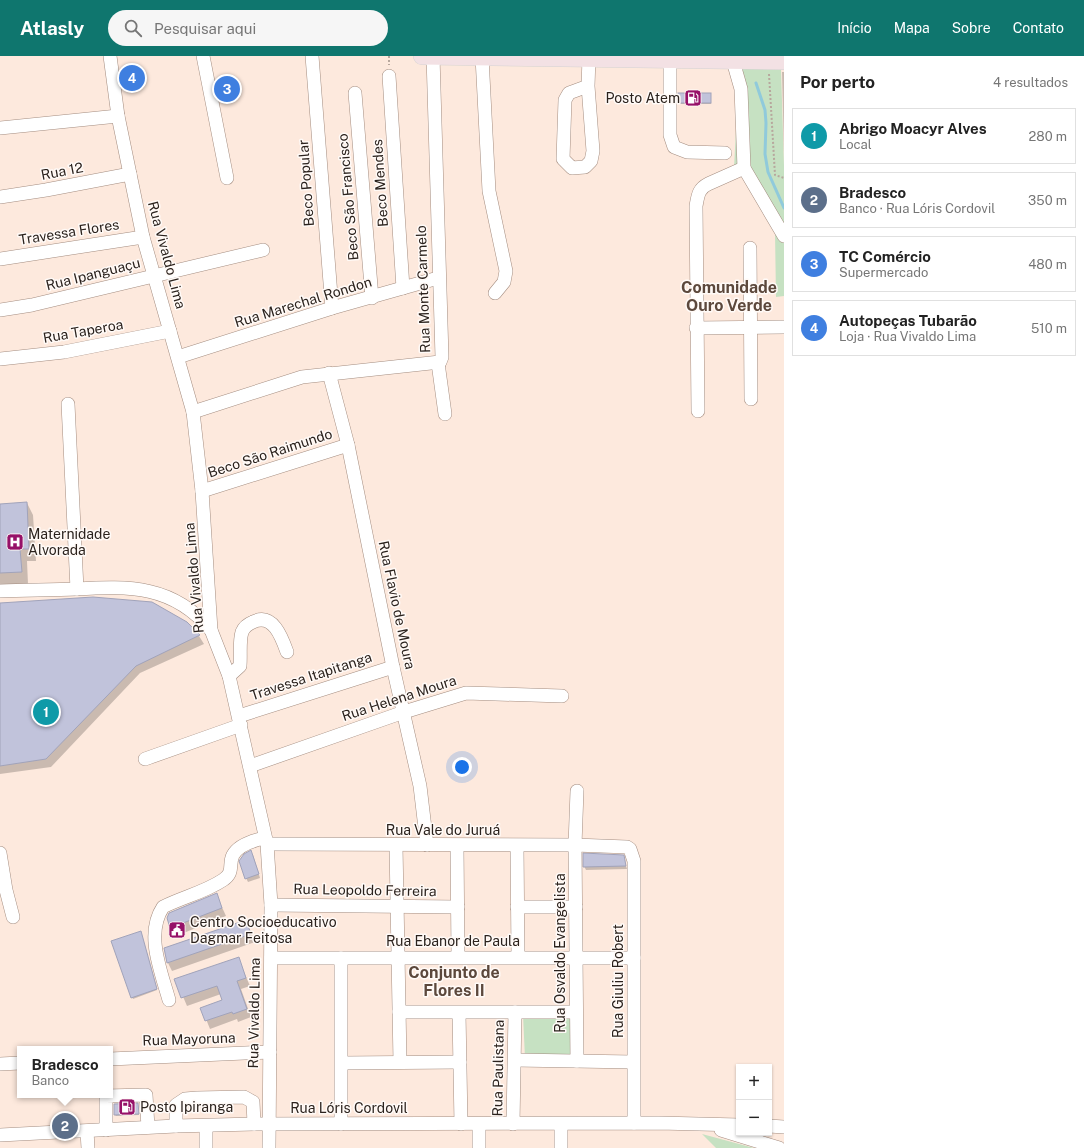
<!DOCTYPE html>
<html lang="pt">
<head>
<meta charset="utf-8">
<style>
  :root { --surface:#fff; --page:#f6f6f6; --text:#222; --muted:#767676; --line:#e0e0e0; --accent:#0f766e }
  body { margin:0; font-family:"Public Sans",sans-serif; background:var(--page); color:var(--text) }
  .controls { position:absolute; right:12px; bottom:12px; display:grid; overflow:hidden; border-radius:0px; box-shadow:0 1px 3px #0004 }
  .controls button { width:36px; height:36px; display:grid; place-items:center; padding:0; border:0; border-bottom:1px solid var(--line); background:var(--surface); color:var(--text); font:20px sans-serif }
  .you { position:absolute; left:462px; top:711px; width:14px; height:14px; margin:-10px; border:3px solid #fff; border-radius:50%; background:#1a73e8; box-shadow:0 0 0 6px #1a73e833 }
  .badge { display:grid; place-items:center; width:26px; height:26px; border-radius:50%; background:var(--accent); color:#fff; font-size:13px; font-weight:700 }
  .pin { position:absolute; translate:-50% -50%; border:2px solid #fff; box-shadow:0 1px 4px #0006 }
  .popup { position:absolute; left:17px; top:990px; width:96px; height:52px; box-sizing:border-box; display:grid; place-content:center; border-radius:0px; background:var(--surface); filter:drop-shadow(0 1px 3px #0005); font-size:13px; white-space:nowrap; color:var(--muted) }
  .popup b { font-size:15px; color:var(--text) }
  .popup::after { content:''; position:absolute; left:50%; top:100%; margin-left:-8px; border:8px solid transparent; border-top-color:var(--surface) }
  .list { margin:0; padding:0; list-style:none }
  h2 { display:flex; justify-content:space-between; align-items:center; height:52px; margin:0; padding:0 16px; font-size:17px }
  h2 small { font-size:13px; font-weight:400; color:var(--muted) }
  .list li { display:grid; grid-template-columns:26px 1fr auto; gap:12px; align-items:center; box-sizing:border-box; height:56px; margin:0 8px 8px; padding:0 8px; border:1px solid var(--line); border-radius:0px }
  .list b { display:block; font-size:15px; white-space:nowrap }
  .list p { margin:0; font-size:13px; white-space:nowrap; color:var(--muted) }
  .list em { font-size:13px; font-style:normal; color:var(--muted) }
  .icon { flex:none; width:22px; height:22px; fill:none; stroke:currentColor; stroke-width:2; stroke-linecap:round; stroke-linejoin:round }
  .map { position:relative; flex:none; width:784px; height:1092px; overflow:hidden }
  header { display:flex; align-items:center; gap:24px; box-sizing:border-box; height:56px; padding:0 20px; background:var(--accent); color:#fff }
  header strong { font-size:19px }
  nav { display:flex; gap:22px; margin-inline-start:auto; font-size:14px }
  .search { width:280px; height:36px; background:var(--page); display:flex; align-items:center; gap:10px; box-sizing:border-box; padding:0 14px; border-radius:22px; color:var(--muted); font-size:15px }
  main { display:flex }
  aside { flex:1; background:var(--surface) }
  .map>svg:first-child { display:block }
  .green { fill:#c6e1c2 }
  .shadow { fill:#0003 }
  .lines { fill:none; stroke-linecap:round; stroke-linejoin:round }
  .stream { stroke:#90cadb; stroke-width:3 }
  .building { fill:#c1c3db; stroke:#a1a3ba }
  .minor-casing { stroke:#a48d80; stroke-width:14 }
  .major-casing { stroke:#d5d3d2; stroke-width:18 }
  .path { stroke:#b7a79d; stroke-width:2; stroke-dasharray:2 2; stroke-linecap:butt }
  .minor { stroke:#fff; stroke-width:13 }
  .major { stroke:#f3e1e4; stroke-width:17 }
  .labels { text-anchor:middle; stroke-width:3; stroke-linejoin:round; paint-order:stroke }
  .poi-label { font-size:14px; fill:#2b221d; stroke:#fffaf7; text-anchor:start }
  .street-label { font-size:14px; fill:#2b221d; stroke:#fffaf7 }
  .quarter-label { font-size:16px; font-weight:bold; fill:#5c483c; stroke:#fffaf7 }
</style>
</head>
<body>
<header>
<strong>Atlasly</strong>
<div class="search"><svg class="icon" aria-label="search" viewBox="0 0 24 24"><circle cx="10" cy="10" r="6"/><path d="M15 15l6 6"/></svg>Pesquisar aqui</div>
<nav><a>Início</a><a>Mapa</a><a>Sobre</a><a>Contato</a></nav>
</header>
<main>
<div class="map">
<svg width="784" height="1092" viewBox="0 0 784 1092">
  <rect width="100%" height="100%" fill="#fde9dd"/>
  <g class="green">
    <polygon points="735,12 781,13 784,110 784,240 776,241 775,176 744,122 734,112 736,73"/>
    <polygon points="523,959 571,959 572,1002 525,1002"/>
    <polygon points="702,1078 754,1092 716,1092"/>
  </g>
  <g class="shadow">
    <polygon points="782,16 784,16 784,97"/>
    <polygon points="679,38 710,38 711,48 680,48"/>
    <polygon points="27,447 33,459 36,505 27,505 28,528 0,529 0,449"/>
    <polygon points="0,548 187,566 199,580 204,588 140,617 51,711 0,718"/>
    <polygon points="253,799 260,822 248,826 246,822"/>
    <polygon points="623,800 627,813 586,814 584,810"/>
    <polygon points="216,838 226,860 176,880 168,862"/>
    <polygon points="246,865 255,886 172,915 168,907"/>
    <polygon points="141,877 157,934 133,943 132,941"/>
    <polygon points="238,902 250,930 241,933 251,961 238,966 237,963 210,973 202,953 223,945 221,938 187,950 176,924"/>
    <polygon points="138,1048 139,1059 116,1060 115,1059"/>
  </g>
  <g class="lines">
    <polyline class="stream" points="756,27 765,54 766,67 765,98 768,116 784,152"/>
  </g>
  <g class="building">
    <rect x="678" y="37" width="33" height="10"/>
    <polygon points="27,446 29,493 20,493 22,516 0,517 0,448"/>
    <polygon points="93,541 152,546 187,566 200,579 136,610 46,703 0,710 0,547"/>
    <polygon points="251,794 259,818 245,823 239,805 244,798"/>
    <polygon points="583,797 624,799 626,810 583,811"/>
    <polygon points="217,837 222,852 170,872 167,862 169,857"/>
    <polygon points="246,864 251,878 167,907 164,892"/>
    <polygon points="141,875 157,933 131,942 111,885"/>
    <polygon points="239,901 246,922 237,925 247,953 233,958 232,956 205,965 200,952 222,944 217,930 181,942 174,923"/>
    <polygon points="138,1047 139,1058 114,1059 114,1048"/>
  </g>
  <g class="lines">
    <g class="minor-casing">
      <g id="minor">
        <polyline points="110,0 118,60 143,181 193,356 202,435 211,574 229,620 267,788 271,849 269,1092"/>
        <polyline points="203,0 227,122"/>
        <polyline points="312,0 332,252"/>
        <polyline points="482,1 489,135 506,215 504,226 495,237"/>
        <polyline points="670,4 670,79 674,91 687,96 725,97"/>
        <polyline points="733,5 741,33 744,112 784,180"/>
        <polyline points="389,20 403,232"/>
        <polyline points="588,30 569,37 565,44 563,103 572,112 585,111 591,105 593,95 588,30 589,2"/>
        <polyline points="355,37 372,242"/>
        <polyline points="0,72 118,60"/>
        <polyline points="0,141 46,134 130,118"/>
        <polyline points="750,192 751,343"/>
        <polyline points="0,203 143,181"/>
        <polyline points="0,254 32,249 263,194"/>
        <polyline points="696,272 784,271"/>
        <polyline points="178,301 332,252 438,222"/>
        <polyline points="0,303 64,296 170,275"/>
        <polyline points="438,307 445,358"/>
        <polyline points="329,317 348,389 393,611 420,730 427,789"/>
        <polyline points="68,348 77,533"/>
        <path d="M 698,355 L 696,150 C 698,140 698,133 708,128 L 744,112"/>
        <polyline points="193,356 302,321 440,306 442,301 433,0"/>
        <polyline points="202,435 348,389"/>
        <path d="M 0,535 C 25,534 51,534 76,533 C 130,530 173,529 211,574"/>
        <path d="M 229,620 L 240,610 C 241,599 239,586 242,576 C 244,571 248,568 253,566 C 273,556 282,582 287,596"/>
        <polyline points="239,660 393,611"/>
        <polyline points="145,703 241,669"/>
        <polyline points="250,710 404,656 466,637 562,640"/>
        <polyline points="577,735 575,789 577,1005"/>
        <polyline points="267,788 575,789 627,791 630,793 634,805 634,1067"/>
        <polyline points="396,790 400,1006"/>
        <polyline points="457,790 458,901"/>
        <polyline points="517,790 518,901"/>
        <polyline points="0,797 6,834 13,861"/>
        <polyline points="271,849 458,851"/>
        <polyline points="517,851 576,851"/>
        <polyline points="271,902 634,902"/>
        <polyline points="341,902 341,1068"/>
        <path d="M 169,944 C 161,915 145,878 163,851 C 183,841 205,836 223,824 C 235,816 228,809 233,799 C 239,788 255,784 265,782"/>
        <polyline points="399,956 576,956"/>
        <polyline points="459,957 461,1068"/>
        <polyline points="110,1003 270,996"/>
        <polyline points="515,1004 633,1006"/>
        <polyline points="342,1007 460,1006"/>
        <polyline points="0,1008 20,1007"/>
        <polyline points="513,1068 515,956"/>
        <polyline points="176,1070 176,1049 185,1043 197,1042 244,1041 253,1046 254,1068"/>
        <polyline points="206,1070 206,1092"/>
        <polyline points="769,1070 784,1071"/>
        <polyline points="106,1074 106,1040 146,1039 148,1071"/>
        <polyline points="721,1074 779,1092"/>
        <polyline points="87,1075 88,1092"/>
        <polyline points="0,1079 176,1070 254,1068 659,1067 739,1069"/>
        <polyline points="479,1091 479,1068"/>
        <polyline points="561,1092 561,1068"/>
      </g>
    </g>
    <g class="major-casing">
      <polyline id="major" points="422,0 784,5"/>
    </g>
    <g class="path">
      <polyline points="389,0 389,9"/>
      <polyline points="769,18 775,119 784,122"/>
    </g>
    <use href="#minor" class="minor"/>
    <use href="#major" class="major"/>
  </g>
  <defs>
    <g id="fuel-square" transform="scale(0.9)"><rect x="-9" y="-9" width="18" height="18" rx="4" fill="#961168" stroke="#fffaf7"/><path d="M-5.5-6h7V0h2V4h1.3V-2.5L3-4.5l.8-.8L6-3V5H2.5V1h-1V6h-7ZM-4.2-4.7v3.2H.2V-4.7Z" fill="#fff"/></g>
    <g id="hospital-square" transform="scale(0.9)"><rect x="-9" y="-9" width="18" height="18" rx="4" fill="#961168" stroke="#fffaf7"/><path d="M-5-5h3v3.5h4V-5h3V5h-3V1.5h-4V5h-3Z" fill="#fff"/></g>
    <g id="civic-square" transform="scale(0.9)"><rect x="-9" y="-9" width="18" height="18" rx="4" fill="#961168" stroke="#fffaf7"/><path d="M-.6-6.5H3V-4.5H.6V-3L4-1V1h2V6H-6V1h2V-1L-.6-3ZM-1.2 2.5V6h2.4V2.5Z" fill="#fff"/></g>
  </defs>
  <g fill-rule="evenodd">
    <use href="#fuel-square" x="693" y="42"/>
    <use href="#hospital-square" x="15" y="486"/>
    <use href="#civic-square" x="177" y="874"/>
    <use href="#fuel-square" x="127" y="1051"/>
  </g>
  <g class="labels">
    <g class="poi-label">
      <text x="680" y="47" text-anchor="end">Posto Atem</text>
      <text x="28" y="483">Maternidade<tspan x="28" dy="16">Alvorada</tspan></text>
      <text x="190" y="871">Centro Socioeducativo<tspan x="190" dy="16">Dagmar Feitosa</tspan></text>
      <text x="140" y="1056">Posto Ipiranga</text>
    </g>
    <g class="street-label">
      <text transform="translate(62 115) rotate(-11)" y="5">Rua 12</text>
      <text transform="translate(306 127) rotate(-94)" y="5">Beco Popular</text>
      <text transform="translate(380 127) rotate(-94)" y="5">Beco Mendes</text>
      <text transform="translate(348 141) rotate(-95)" y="5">Beco São Francisco</text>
      <text transform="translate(69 176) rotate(-9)" y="5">Travessa Flores</text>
      <text transform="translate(167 199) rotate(75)" y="5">Rua Vivaldo Lima</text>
      <text transform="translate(93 218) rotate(-14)" y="5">Rua Ipanguaçu</text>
      <text transform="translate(423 233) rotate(-92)" y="5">Rua Monte Carmelo</text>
      <text transform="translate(303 246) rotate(-17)" y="5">Rua Marechal Rondon</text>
      <text transform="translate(83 275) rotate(-10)" y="5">Rua Taperoa</text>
      <text transform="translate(270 397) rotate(-18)" y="5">Beco São Raimundo</text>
      <text transform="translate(194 522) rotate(-95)" y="5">Rua Vivaldo Lima</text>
      <text transform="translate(397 549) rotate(78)" y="5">Rua Flavio de Moura</text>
      <text transform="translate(311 620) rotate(-18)" y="5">Travessa Itapitanga</text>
      <text transform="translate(399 642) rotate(-18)" y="5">Rua Helena Moura</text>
      <text x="443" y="779">Rua Vale do Juruá</text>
      <text transform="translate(365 834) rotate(1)" y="5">Rua Leopoldo Ferreira</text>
      <text x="453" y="890">Rua Ebanor de Paula</text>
      <text transform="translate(560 897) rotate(-90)" y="5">Rua Osvaldo Evangelista</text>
      <text transform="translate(618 925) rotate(-90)" y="5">Rua Giuliu Robert</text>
      <text transform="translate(254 957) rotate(-89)" y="5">Rua Vivaldo Lima</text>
      <text transform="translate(189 983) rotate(-2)" y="5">Rua Mayoruna</text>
      <text transform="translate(498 1012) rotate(-89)" y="5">Rua Paulistana</text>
      <text x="349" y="1057">Rua Lóris Cordovil</text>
    </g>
    <g class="quarter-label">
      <text x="729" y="237">Comunidade<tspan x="729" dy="18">Ouro Verde</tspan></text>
      <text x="454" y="922">Conjunto de<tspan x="454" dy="18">Flores II</tspan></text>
    </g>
  </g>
</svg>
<div class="controls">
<button>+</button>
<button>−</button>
</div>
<div class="you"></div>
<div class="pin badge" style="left:46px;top:656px;background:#0f9aa8">1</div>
<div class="pin badge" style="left:65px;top:1070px;background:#5c6f8a">2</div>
<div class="popup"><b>Bradesco</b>Banco</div>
<div class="pin badge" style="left:227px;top:33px;background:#3f7fe0">3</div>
<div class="pin badge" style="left:132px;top:22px;background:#3f7fe0">4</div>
</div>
<aside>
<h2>Por perto<small>4 resultados</small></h2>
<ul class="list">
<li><span class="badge" style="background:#0f9aa8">1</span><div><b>Abrigo Moacyr Alves</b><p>Local</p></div><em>280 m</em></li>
<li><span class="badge" style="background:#5c6f8a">2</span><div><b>Bradesco</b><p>Banco · Rua Lóris Cordovil</p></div><em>350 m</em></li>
<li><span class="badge" style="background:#3f7fe0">3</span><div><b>TC Comércio</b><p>Supermercado</p></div><em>480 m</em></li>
<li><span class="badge" style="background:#3f7fe0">4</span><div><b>Autopeças Tubarão</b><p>Loja · Rua Vivaldo Lima</p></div><em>510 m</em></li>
</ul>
</aside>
</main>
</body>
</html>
